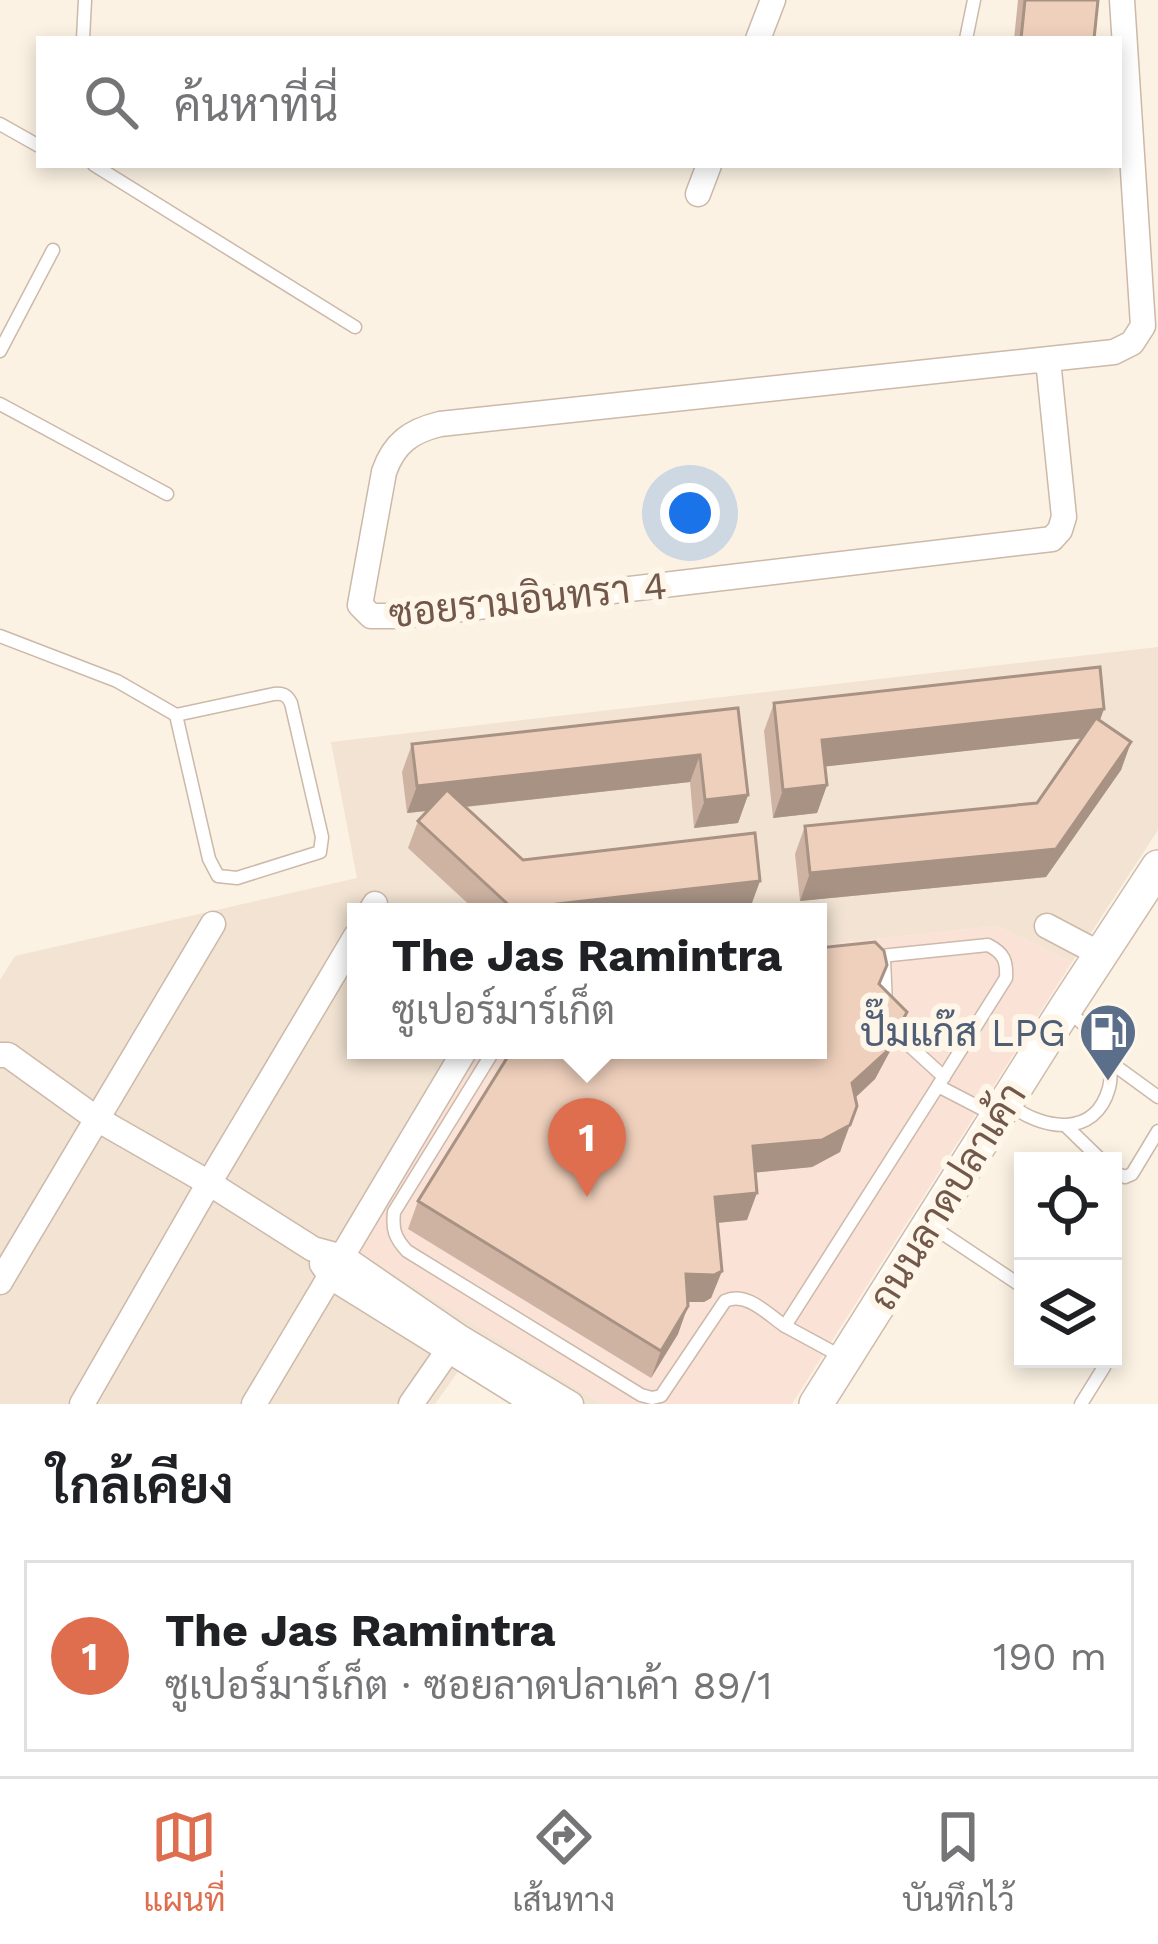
<!DOCTYPE html>
<html lang="th">
<head>
<meta charset="utf-8">
<style>
  :root { --surface:#fff; --page:#f2f2f2; --text:#202124; --muted:#757577; --line:#e0e0e0; --accent:#df6e4e }
  body { margin:0; font-family:"Work Sans",Sarabun,sans-serif; background:var(--page); color:var(--text) }
  .controls { position:absolute; right:36px; bottom:36px; display:grid; overflow:hidden; border-radius:0px; box-shadow:0 6px 18px #0003 }
  .controls button { width:108px; height:108px; display:grid; place-items:center; padding:0; border:0; border-bottom:3px solid var(--line); background:var(--surface); color:var(--text); font:60px sans-serif }
  .you { position:absolute; left:690px; top:513px; width:42px; height:42px; margin:-30px; border:9px solid #fff; border-radius:50%; background:#1a73e8; box-shadow:0 0 0 18px #1a73e833 }
  .badge { display:grid; place-items:center; width:78px; height:78px; border-radius:50%; background:var(--accent); color:#fff; font-size:39px; font-weight:700 }
  .pin { position:absolute; translate:-50% -99px; filter:drop-shadow(0 3px 6px #0008) }
  .pin::after { content:''; position:absolute; top:63px; width:42px; height:36px; background:inherit; clip-path:polygon(0 0,100% 0,50% 100%) }
  .popup { position:absolute; left:347px; top:903px; width:480px; height:156px; box-sizing:border-box; display:grid; place-content:center; border-radius:0px; background:var(--surface); filter:drop-shadow(0 3px 9px #0005); font-size:39px; white-space:nowrap; color:var(--muted) }
  .popup b { font-size:45px; color:var(--text) }
  .popup::after { content:''; position:absolute; left:50%; top:100%; margin-left:-24px; border:24px solid transparent; border-top-color:var(--surface) }
  .list { margin:0; padding:0; list-style:none }
  h2 { display:flex; justify-content:space-between; align-items:center; height:156px; margin:0; padding:0 48px; font-size:51px }
  h2 small { font-size:39px; font-weight:400; color:var(--muted) }
  .list li { display:grid; grid-template-columns:78px 1fr auto; gap:36px; align-items:center; box-sizing:border-box; height:192px; margin:0 24px 24px; padding:0 24px; border:3px solid var(--line); border-radius:0px }
  .list b { display:block; font-size:45px; white-space:nowrap }
  .list p { margin:0; font-size:39px; white-space:nowrap; color:var(--muted) }
  .list em { font-size:39px; font-style:normal; color:var(--muted) }
  .icon { flex:none; width:66px; height:66px; fill:none; stroke:currentColor; stroke-width:2; stroke-linecap:round; stroke-linejoin:round }
  .map { position:relative; flex:none; width:1158px; height:1404px; overflow:hidden }
  .search { position:absolute; background:var(--surface); box-shadow:0 6px 18px #0003; left:36px; right:36px; top:36px; height:132px; display:flex; align-items:center; gap:30px; box-sizing:border-box; padding:0 42px; border-radius:0px; color:var(--muted); font-size:45px }
  .sheet { height:372px; background:var(--surface) }
  nav { display:flex; justify-content:space-around; align-items:center; box-sizing:border-box; height:168px; border-top:3px solid var(--line); background:var(--surface); font-size:33px; color:var(--muted) }
  nav a { display:grid; justify-items:center; gap:6px }
  nav .on { color:var(--accent) }
  .map>svg:first-child { display:block }
  .residential { fill:#f2e3d2 }
  .commercial { fill:#fbe2d7 }
  .lines { fill:none; stroke-linecap:round; stroke-linejoin:round }
  .service-casing { stroke:#ccb9aa; stroke-width:15 }
  .minor-casing { stroke:#ccb9aa; stroke-width:27 }
  .secondary-casing { stroke:#d0bbab; stroke-width:36 }
  .service { stroke:#fff; stroke-width:12 }
  .minor { stroke:#fff; stroke-width:24 }
  .secondary { stroke:#fff; stroke-width:33 }
  .wall { fill:#ceb3a2 }
  .shaded-wall { fill:#a79284 }
  .building { fill:#efd0bc; stroke:#a79284; stroke-width:3 }
  .labels { text-anchor:middle; stroke-width:12; stroke-linejoin:round; paint-order:stroke }
  .street-label { font-size:39px; fill:#72584b; stroke:#fef6e9 }
  .service-label { font-size:39px; fill:#4e5e75; stroke:#fef6e9; text-anchor:end }
</style>
</head>
<body>
<div class="map">
<svg width="1158" height="1404" viewBox="0 0 1158 1404">
  <rect width="100%" height="100%" fill="#fbf2e3"/>
  <polygon class="residential" points="1158,647 1158,830 1072,962 997,926 818,945 818,912 356,912 356,1050 472,1050 352,1247 602,1404 523,1404 462,1366 435,1404 0,1404 0,980 15,956 357,878 331,742"/>
  <polygon class="commercial" points="997,926 1072,962 792,1404 602,1404 352,1247 472,1050 818,1050 818,945"/>
  <g class="lines">
    <g class="service-casing">
      <g id="service">
        <polyline points="83,39 85,0"/>
        <polyline points="966,39 974,0"/>
        <polyline points="0,124 39,146"/>
        <polyline points="94,165 355,327"/>
        <polyline points="0,351 53,250"/>
        <polyline points="0,404 167,494"/>
        <path d="M 0,636 L 117,681 L 176,715 L 209,859 L 218,876 L 237,878 L 320,852 L 322,837 L 291,703 C 287,695 283,693 274,694 L 176,715"/>
        <path d="M 871,957 L 988,945 C 1004,953 1007,961 1006,978 L 938,1086"/>
        <polyline points="884,959 886,1005"/>
        <polyline points="887,1025 944,1077"/>
        <path d="M 494,1050 L 394,1212 C 392,1230 395,1238 407,1251 L 641,1395 L 652,1398 L 661,1396 L 725,1301 C 747,1291 767,1314 785,1326"/>
        <polyline points="1110,1062 1158,1097"/>
        <path d="M 1009,1104 C 1042,1130 1095,1139 1109,1088 C 1113,1072 1109,1057 1101,1043 C 1092,1029 1078,1020 1066,1010"/>
        <polyline points="1066,1126 1102,1161"/>
        <polyline points="1113,1172 1125,1177 1132,1174 1158,1131"/>
        <polyline points="930,1225 1023,1287"/>
        <polyline points="844,1358 785,1326 938,1086 996,1116"/>
        <polyline points="1081,1404 1104,1367 1106,1359"/>
      </g>
    </g>
    <g class="minor-casing">
      <g id="minor">
        <polyline points="758,39 773,0"/>
        <polyline points="698,194 709,165"/>
        <path d="M 1048,360 L 1064,517 L 1060,530 L 1052,539 L 402,616 L 371,616 L 360,605 L 384,472 C 394,443 411,431 440,424 L 1114,352 L 1132,343 L 1143,326 L 1122,0"/>
        <polyline points="370,912 375,904"/>
        <polyline points="1047,926 1100,954"/>
        <polyline points="0,1055 8,1055 97,1119 209,1183 313,1249 343,1257 458,1336 571,1404"/>
        <polyline points="322,1264 331,1277 535,1404"/>
        <polyline points="0,1282 213,924"/>
        <polyline points="82,1404 209,1183 356,936"/>
        <polyline points="254,1404 465,1050"/>
        <polyline points="411,1404 454,1342"/>
      </g>
    </g>
    <g class="secondary-casing">
      <polyline id="secondary" points="816,1404 1065,1009 1158,867"/>
    </g>
    <use href="#service" class="service"/>
    <use href="#minor" class="minor"/>
    <use href="#secondary" class="secondary"/>
  </g>
  <g class="wall">
    <polygon points="1018,0 1098,0 1094,39 1014,39"/>
    <polygon points="774,703 1100,721 1131,742 1121,770 1046,877 800,901 795,854 805,826 1037,803 1082,738 825,766 827,785 817,813 773,818 764,731"/>
    <polygon points="738,708 748,795 738,823 694,828 690,782 466,807 523,860 760,881 750,908 717,912 477,912 408,848 418,821 427,811 407,813 402,772 412,744"/>
    <polygon points="887,965 880,985 896,1040 875,1079 855,1098 840,1152 812,1167 755,1172 747,1220 717,1223 722,1271 711,1298 704,1302 688,1302 678,1334 651,1378 408,1229 418,1201"/>
  </g>
  <g class="shaded-wall">
    <polygon points="1104,709 1094,737 812,768 822,740"/>
    <polygon points="1131,742 1121,770 1046,877 800,901 810,873 1056,849"/>
    <polygon points="700,755 690,782 407,813 417,786"/>
    <polygon points="827,785 817,813 773,818 783,790"/>
    <polygon points="748,795 738,823 694,828 705,800"/>
    <polygon points="760,881 750,908 717,912 512,912 513,909"/>
    <polygon points="907,1012 896,1040 875,1079 842,1110 852,1083"/>
    <polygon points="857,1106 840,1152 812,1167 743,1174 753,1146"/>
    <polygon points="757,1193 747,1220 705,1224 715,1197"/>
    <polygon points="722,1271 711,1298 704,1302 675,1302 686,1274"/>
    <polygon points="688,1306 678,1334 651,1378 661,1351"/>
  </g>
  <g class="building">
    <polygon points="1025,0 1098,0 1094,39 1021,39"/>
    <polygon points="1100,667 1104,709 822,740 827,785 783,790 774,703"/>
    <polygon points="738,708 748,795 705,800 700,755 417,786 412,744"/>
    <polygon points="1096,718 1131,742 1056,849 810,873 805,826 1037,803"/>
    <polygon points="447,790 523,860 755,833 760,881 513,909 418,821"/>
    <polygon points="875,942 884,951 887,965 879,984 907,1012 886,1052 852,1083 857,1106 850,1125 822,1140 753,1146 757,1193 715,1197 722,1271 714,1275 686,1274 688,1306 661,1351 418,1201 512,1050 818,1050 818,948"/>
  </g>
  <defs>
    <g id="fuel-pin" transform="scale(3)"><path d="M0 17L-7.5 6A9.5 9.5 0 1 1 7.5 6Z" fill="#5c6f8a" stroke="#fef6e9"/><path d="M-5.5-6h7V0h2V4h1.3V-2.5L3-4.5l.8-.8L6-3V5H2.5V1h-1V6h-7ZM-4.2-4.7v3.2H.2V-4.7Z" fill="#fff"/></g>
  </defs>
  <g fill-rule="evenodd">
    <use href="#fuel-pin" x="1108" y="1032"/>
  </g>
  <g class="labels">
    <g class="street-label">
      <text transform="translate(528 599) rotate(-6)" y="14">ซอยรามอินทรา 4</text>
      <text transform="translate(947 1196) rotate(-58)" y="14">ถนนลาดปลาเค้า</text>
    </g>
    <g class="service-label">
      <text x="1066" y="1046">ปั๊มแก๊ส LPG</text>
    </g>
  </g>
</svg>
<div class="controls">
<button><svg class="icon" aria-label="locate" viewBox="0 0 24 24"><circle cx="12" cy="12" r="6"/><path d="M12 2v4M12 18v4M2 12h4M18 12h4"/></svg></button>
<button><svg class="icon" aria-label="layers" viewBox="0 0 24 24"><path d="M12 4l9 5-9 5-9-5zM3 14l9 5 9-5"/></svg></button>
</div>
<div class="you"></div>
<div class="pin badge" style="left:587px;top:1197px">1</div>
<div class="popup"><b>The Jas Ramintra</b>ซูเปอร์มาร์เก็ต</div>
<div class="search"><svg class="icon" aria-label="search" viewBox="0 0 24 24"><circle cx="10" cy="10" r="6"/><path d="M15 15l6 6"/></svg>ค้นหาที่นี่</div>
</div>
<section class="sheet">
<h2>ใกล้เคียง<small></small></h2>
<ul class="list">
<li><span class="badge">1</span><div><b>The Jas Ramintra</b><p>ซูเปอร์มาร์เก็ต · ซอยลาดปลาเค้า 89/1</p></div><em>190 m</em></li>
</ul>
</section>
<nav>
<a class="on"><svg class="icon" aria-label="map" viewBox="0 0 24 24"><path d="M3 6l6-2 6 2 6-2v14l-6 2-6-2-6 2zM9 4v14M15 6v14"/></svg>แผนที่</a>
<a><svg class="icon" aria-label="directions" viewBox="0 0 24 24"><path d="M12 3l9 9-9 9-9-9zM9 14v-3h6M13 9l2 2-2 2"/></svg>เส้นทาง</a>
<a><svg class="icon" aria-label="saved" viewBox="0 0 24 24"><path d="M7 4h10v16l-5-4-5 4z"/></svg>บันทึกไว้</a>
</nav>
</body>
</html>
